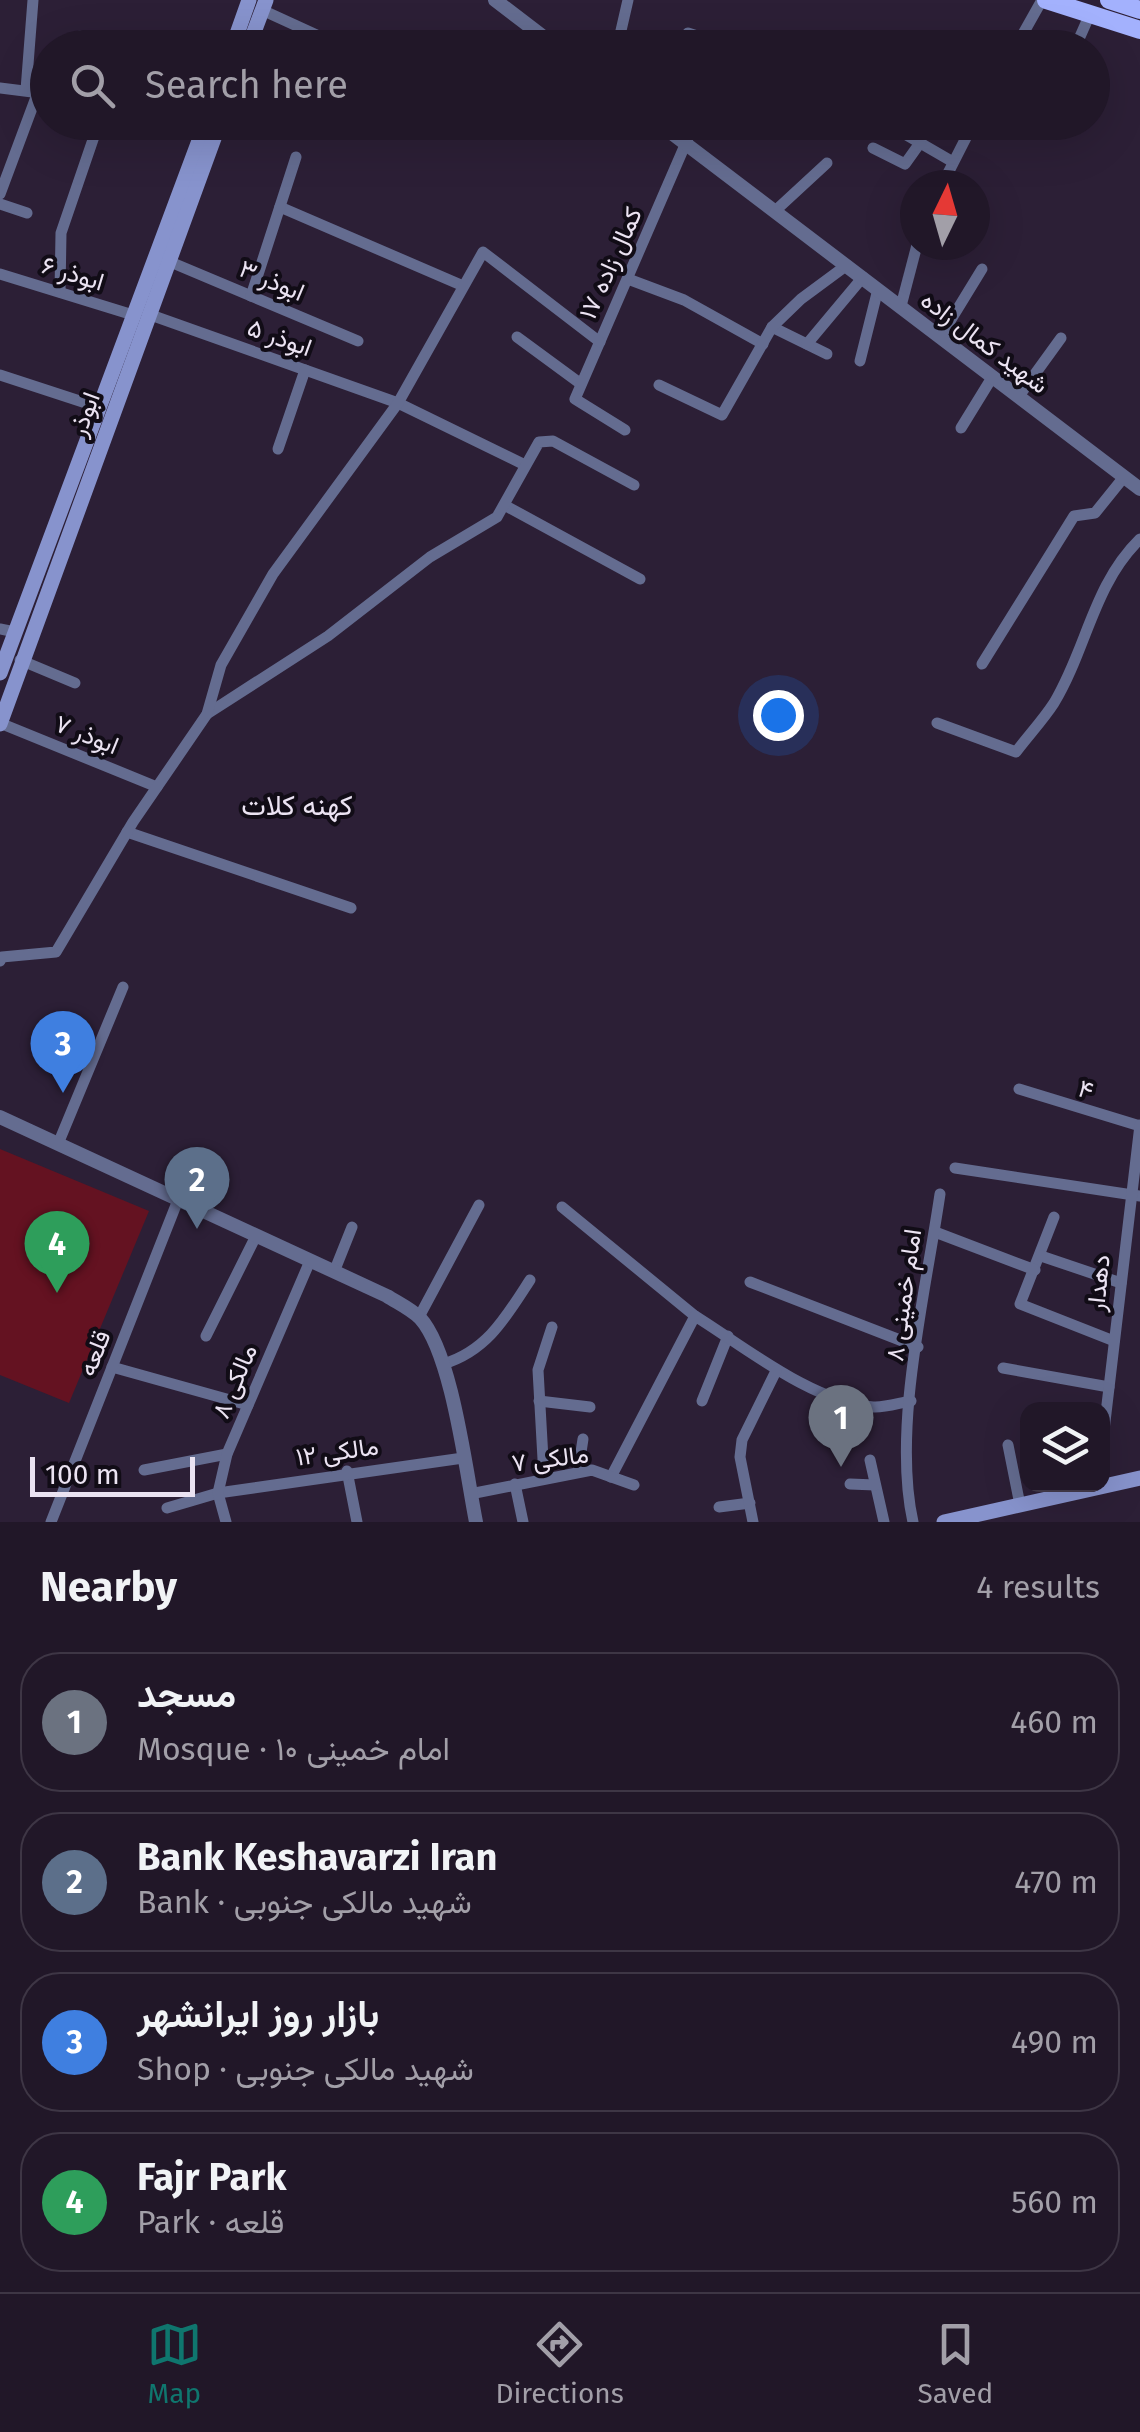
<!DOCTYPE html>
<html lang="en">
<head>
<meta charset="utf-8">
<style>
  :root { --surface:#211728; --page:#2d2434; --text:#f1f3f6; --muted:#a29fa8; --line:#3e3645; --accent:#0f766e }
  body { margin:0; font-family:"Fira Sans",Vazirmatn,sans-serif; background:var(--page); color:var(--text) }
  .controls { position:absolute; right:30px; bottom:30px; display:grid; overflow:hidden; border-radius:20px; box-shadow:0 10px 40px #0002 }
  .controls button { width:90px; height:90px; display:grid; place-items:center; padding:0; border:0; border-bottom:2px solid var(--line); background:var(--surface); color:var(--text); font:50px sans-serif }
  .compass { position:absolute; left:900px; top:170px; width:90px; height:90px; border-radius:50%; background:var(--surface); box-shadow:0 10px 40px #0002; rotate:5deg }
  .scale { position:absolute; left:30px; bottom:25px; width:165px; box-sizing:border-box; padding-left:10px; border:5px solid #ebe3f2; border-top:0; font-size:28px; line-height:35px; white-space:nowrap; color:#ebe3f2; -webkit-text-stroke:8px #110c16; paint-order:stroke }
  .you { position:absolute; left:778px; top:715px; width:35px; height:35px; margin:-25px; border:8px solid #fff; border-radius:50%; background:#1a73e8; box-shadow:0 0 0 15px #1a73e833 }
  .badge { display:grid; place-items:center; width:65px; height:65px; border-radius:50%; background:var(--accent); color:#fff; font-size:32px; font-weight:700 }
  .pin { position:absolute; translate:-50% -82px; filter:drop-shadow(0 2px 5px #0008) }
  .pin::after { content:''; position:absolute; top:52px; width:35px; height:30px; background:inherit; clip-path:polygon(0 0,100% 0,50% 100%) }
  .list { margin:0; padding:0; list-style:none }
  h2 { display:flex; justify-content:space-between; align-items:center; height:130px; margin:0; padding:0 40px; font-size:42px }
  h2 small { font-size:32px; font-weight:400; color:var(--muted) }
  .list li { display:grid; grid-template-columns:65px 1fr auto; gap:30px; align-items:center; box-sizing:border-box; height:140px; margin:0 20px 20px; padding:0 20px; border:2px solid var(--line); border-radius:40px }
  .list b { display:block; font-size:38px; white-space:nowrap }
  .list p { margin:0; font-size:32px; white-space:nowrap; color:var(--muted) }
  .list em { font-size:32px; font-style:normal; color:var(--muted) }
  .icon { flex:none; width:55px; height:55px; fill:none; stroke:currentColor; stroke-width:2; stroke-linecap:round; stroke-linejoin:round }
  .map { position:relative; flex:none; width:1140px; height:1522px; overflow:hidden }
  .search { position:absolute; background:var(--surface); box-shadow:0 10px 40px #0002; left:30px; right:30px; top:30px; height:110px; display:flex; align-items:center; gap:25px; box-sizing:border-box; padding:0 35px; border-radius:55px; color:var(--muted); font-size:38px }
  .sheet { height:770px; background:var(--surface) }
  nav { display:flex; justify-content:space-around; align-items:center; box-sizing:border-box; height:140px; border-top:2px solid var(--line); background:var(--surface); font-size:28px; color:var(--muted) }
  nav a { display:grid; justify-items:center; gap:5px }
  nav .on { color:var(--accent) }
  .map>svg:first-child { display:block }
  .green { fill:#641221 }
  .lines { fill:none; stroke-linecap:round; stroke-linejoin:round }
  .minor { stroke:#646c90; stroke-width:11 }
  .tertiary { stroke:#646c90; stroke-width:14 }
  .secondary { stroke:#8793cd; stroke-width:15 }
  .primary { stroke:#a3b1fd; stroke-width:18 }
  .labels { text-anchor:middle; stroke-width:8; stroke-linejoin:round; paint-order:stroke }
  .street-label { font-size:25px; fill:#ebe3f2; stroke:#110c16 }
  .neighbourhood-label { font-size:28px; fill:#ebe3f2; stroke:#110c16 }
</style>
</head>
<body>
<div class="map">
<svg width="1140" height="1522" viewBox="0 0 1140 1522">
  <rect width="100%" height="100%" fill="#2c1f36"/>
  <polygon class="green" points="0,1149 149,1211 69,1403 0,1375"/>
  <g class="lines">
    <g class="minor">
      <polyline points="262,10 345,48"/>
      <polyline points="688,33 734,48"/>
      <polyline points="75,48 80,36"/>
      <polyline points="617,48 628,0"/>
      <polyline points="1015,48 1042,0"/>
      <polyline points="1075,48 1090,14"/>
      <polyline points="0,88 48,94"/>
      <polyline points="26,90 33,0"/>
      <polyline points="182,122 204,126"/>
      <polyline points="884,122 953,162"/>
      <polyline points="1024,122 1043,130"/>
      <polyline points="873,148 905,164 920,143"/>
      <polyline points="942,185 974,122"/>
      <polyline points="0,194 38,92"/>
      <polyline points="0,204 27,213"/>
      <polyline points="280,207 461,285"/>
      <polyline points="775,211 827,163"/>
      <polyline points="168,261 358,341"/>
      <polyline points="0,274 133,315"/>
      <polyline points="628,279 684,300 763,344"/>
      <polyline points="60,292 61,233 99,122"/>
      <polyline points="251,296 296,157"/>
      <polyline points="901,306 917,245"/>
      <polyline points="148,314 398,403 525,465"/>
      <polyline points="772,327 827,354"/>
      <polyline points="941,336 982,269"/>
      <polyline points="517,337 581,384"/>
      <polyline points="807,344 863,277"/>
      <polyline points="860,361 878,289"/>
      <polyline points="0,375 98,407"/>
      <polyline points="659,385 722,415 772,327 801,299 847,265"/>
      <polyline points="1019,396 1061,338"/>
      <polyline points="961,428 993,376"/>
      <polyline points="625,430 575,399 695,122"/>
      <polyline points="278,449 305,370"/>
      <polyline points="506,506 640,579"/>
      <polyline points="0,629 15,632"/>
      <polyline points="20,660 75,683"/>
      <polyline points="982,664 1074,516 1095,513 1124,477"/>
      <polyline points="207,714 328,636 430,557 497,517 539,442 553,441 634,485"/>
      <polyline points="0,723 157,787"/>
      <path d="M 937,723 L 1016,752 C 1028,736 1043,720 1054,703 C 1087,648 1093,585 1140,539"/>
      <polyline points="127,832 351,908"/>
      <polyline points="0,961 2,957 56,952 133,822 207,714 221,665 273,574 398,403 483,252 600,342"/>
      <polyline points="1019,1089 1140,1126"/>
      <polyline points="58,1144 123,987"/>
      <polyline points="955,1168 1140,1196"/>
      <polyline points="562,1207 695,1316"/>
      <polyline points="1054,1217 1020,1304 1114,1341"/>
      <polyline points="935,1232 1035,1270"/>
      <polyline points="1041,1256 1121,1283"/>
      <polyline points="334,1272 352,1227"/>
      <polyline points="750,1282 918,1347"/>
      <polyline points="419,1317 479,1205"/>
      <polyline points="206,1336 256,1236"/>
      <path d="M 443,1364 C 487,1351 506,1317 530,1280"/>
      <polyline points="112,1367 248,1405"/>
      <polyline points="1003,1368 1109,1387"/>
      <polyline points="539,1401 590,1407"/>
      <polyline points="702,1401 728,1336"/>
      <polyline points="1008,1445 1020,1505"/>
      <polyline points="1102,1447 1140,1125"/>
      <polyline points="870,1460 884,1522"/>
      <polyline points="144,1470 227,1454"/>
      <polyline points="347,1471 357,1522"/>
      <polyline points="578,1472 583,1439"/>
      <polyline points="544,1477 538,1370 552,1327"/>
      <path d="M 611,1477 L 695,1316 C 745,1347 812,1402 873,1407 C 884,1408 899,1403 911,1401"/>
      <polyline points="515,1484 523,1522"/>
      <polyline points="850,1484 875,1485"/>
      <polyline points="470,1494 592,1470 634,1485"/>
      <polyline points="719,1507 750,1503"/>
      <polyline points="167,1508 218,1493 463,1458"/>
      <polyline points="51,1522 178,1200"/>
      <polyline points="226,1522 218,1493 227,1454 310,1261"/>
      <polyline points="753,1522 740,1457 742,1440 776,1371"/>
      <path d="M 913,1522 C 892,1428 926,1291 940,1194"/>
    </g>
    <g class="tertiary">
      <polyline points="495,0 558,48"/>
      <polyline points="657,122 1140,489"/>
      <path d="M 0,1117 L 387,1296 C 398,1303 411,1309 420,1318 C 452,1353 466,1472 476,1522"/>
    </g>
    <g class="secondary">
      <polyline points="232,48 249,0"/>
      <polyline points="248,48 266,0"/>
      <polyline points="0,673 206,122"/>
      <polyline points="0,724 220,122"/>
      <polyline points="944,1522 1140,1478"/>
    </g>
    <g class="primary">
      <polyline points="1046,0 1140,30"/>
      <polyline points="1109,0 1140,10"/>
    </g>
  </g>
  <g class="labels">
    <g class="street-label">
      <text transform="translate(610 263) rotate(-66)" y="9">کمال زاده ۱۷</text>
      <text transform="translate(73 273) rotate(17)" y="9">ابوذر ۶</text>
      <text transform="translate(272 280) rotate(23)" y="9">ابوذر ۳</text>
      <text transform="translate(280 337) rotate(20)" y="9">ابوذر ۵</text>
      <text transform="translate(985 342) rotate(37)" y="9">شهید کمال زاده</text>
      <text transform="translate(84 414) rotate(-70)" y="9">ابوذر</text>
      <text transform="translate(87 734) rotate(22)" y="9">ابوذر ۷</text>
      <text transform="translate(1086 1089) rotate(19)" y="9">۴</text>
      <text transform="translate(1098 1283) rotate(-84)" y="9">دهدار</text>
      <text transform="translate(903 1295) rotate(-82)" y="9">امام خمینی ۸</text>
      <text transform="translate(94 1353) rotate(-68)" y="9">قلعه</text>
      <text transform="translate(234 1381) rotate(-67)" y="9">مالکی ۸</text>
      <text transform="translate(337 1451) rotate(-8)" y="9">مالکی ۱۲</text>
      <text transform="translate(550 1458) rotate(-7)" y="9">مالکی ۷</text>
    </g>
    <g class="neighbourhood-label">
      <text x="297" y="815">کهنه کلات</text>
    </g>
  </g>
</svg>
<div class="controls">
<button><svg class="icon" aria-label="layers" viewBox="0 0 24 24"><path d="M12 4l9 5-9 5-9-5zM3 14l9 5 9-5"/></svg></button>
</div>
<svg class="compass" viewBox="-18 -18 36 36"><path d="M0-13l5 13h-10z" fill="#e53935"/><path d="M0 13l5-13h-10z" fill="#a29fa8"/></svg>
<div class="scale">100 m</div>
<div class="you"></div>
<div class="pin badge" style="left:841px;top:1467px;background:#6b7280">1</div>
<div class="pin badge" style="left:197px;top:1229px;background:#5c6f8a">2</div>
<div class="pin badge" style="left:63px;top:1093px;background:#3f7fe0">3</div>
<div class="pin badge" style="left:57px;top:1293px;background:#2e9e5b">4</div>
<div class="search"><svg class="icon" aria-label="search" viewBox="0 0 24 24"><circle cx="10" cy="10" r="6"/><path d="M15 15l6 6"/></svg>Search here</div>
</div>
<section class="sheet">
<h2>Nearby<small>4 results</small></h2>
<ul class="list">
<li><span class="badge" style="background:#6b7280">1</span><div><b>مسجد</b><p>Mosque · امام خمینی ۱۰</p></div><em>460 m</em></li>
<li><span class="badge" style="background:#5c6f8a">2</span><div><b>Bank Keshavarzi Iran</b><p>Bank · شهید مالکی جنوبی</p></div><em>470 m</em></li>
<li><span class="badge" style="background:#3f7fe0">3</span><div><b>بازار روز ایرانشهر</b><p>Shop · شهید مالکی جنوبی</p></div><em>490 m</em></li>
<li><span class="badge" style="background:#2e9e5b">4</span><div><b>Fajr Park</b><p>Park · قلعه</p></div><em>560 m</em></li>
</ul>
</section>
<nav>
<a class="on"><svg class="icon" aria-label="map" viewBox="0 0 24 24"><path d="M3 6l6-2 6 2 6-2v14l-6 2-6-2-6 2zM9 4v14M15 6v14"/></svg>Map</a>
<a><svg class="icon" aria-label="directions" viewBox="0 0 24 24"><path d="M12 3l9 9-9 9-9-9zM9 14v-3h6M13 9l2 2-2 2"/></svg>Directions</a>
<a><svg class="icon" aria-label="saved" viewBox="0 0 24 24"><path d="M7 4h10v16l-5-4-5 4z"/></svg>Saved</a>
</nav>
</body>
</html>
